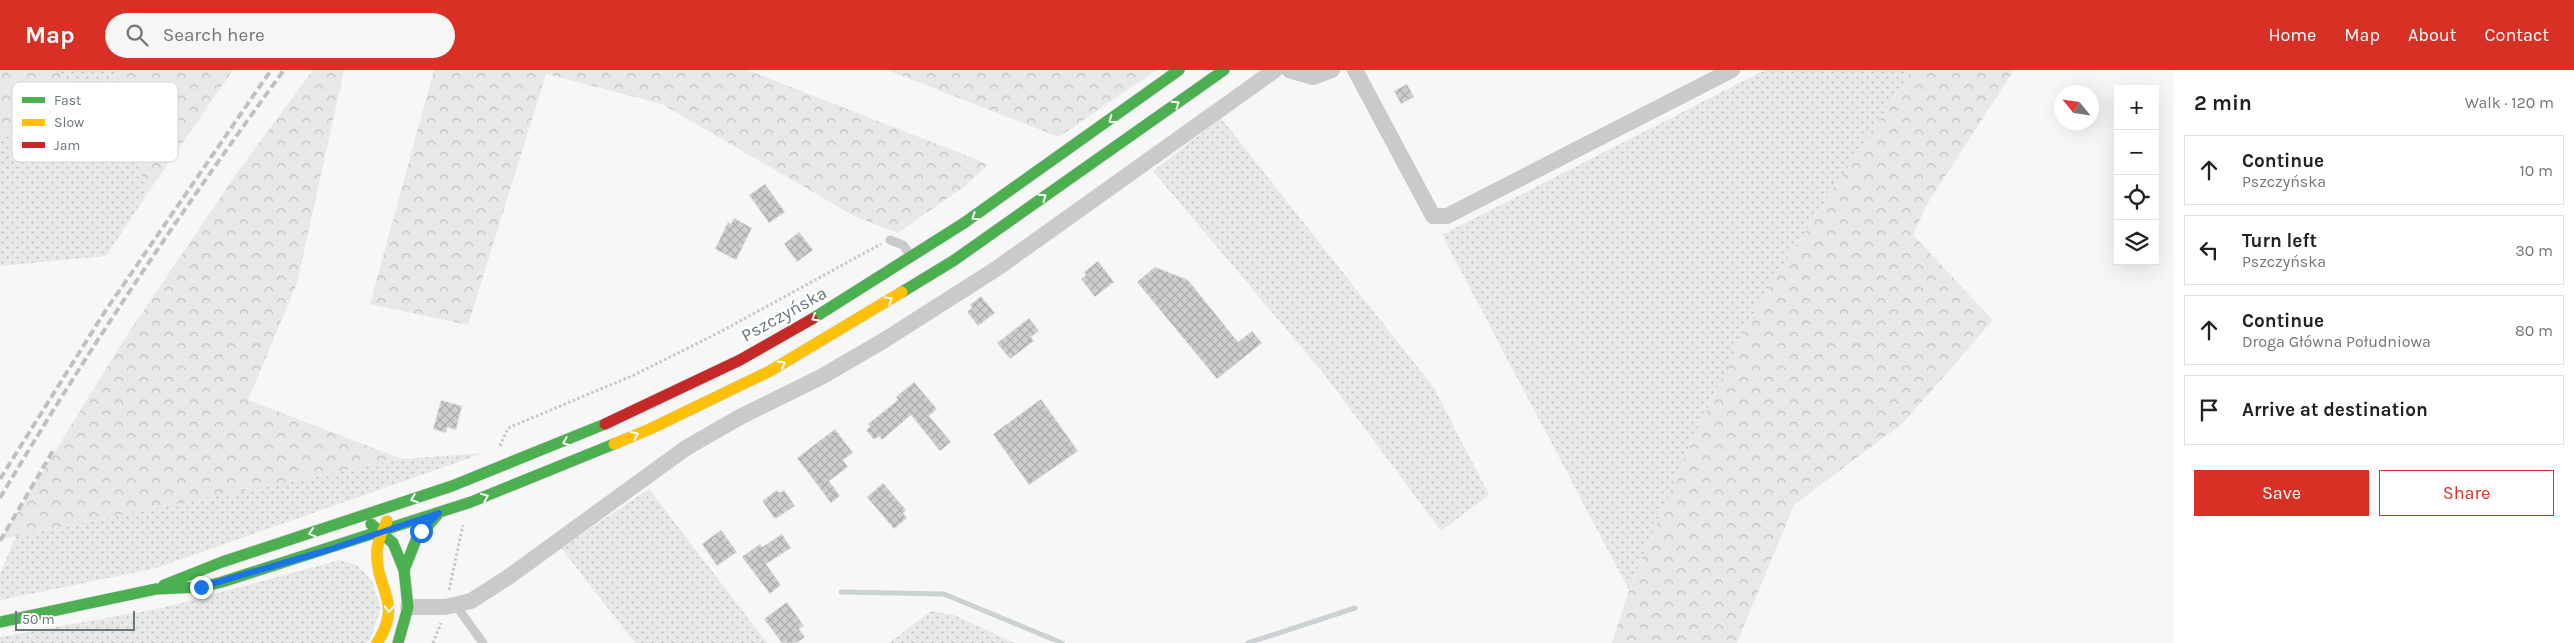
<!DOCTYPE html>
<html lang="en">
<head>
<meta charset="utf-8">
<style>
  :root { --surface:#fff; --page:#f6f6f6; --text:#202124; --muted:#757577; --line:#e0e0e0; --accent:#d93025 }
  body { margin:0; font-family:Karla,sans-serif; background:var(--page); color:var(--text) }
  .controls { position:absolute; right:15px; top:15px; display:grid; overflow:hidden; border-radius:0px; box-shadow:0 5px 20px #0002 }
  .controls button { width:45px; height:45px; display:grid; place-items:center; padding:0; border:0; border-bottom:1px solid var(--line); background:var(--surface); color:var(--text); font:25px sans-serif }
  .compass { position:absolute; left:2054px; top:15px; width:45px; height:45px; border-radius:50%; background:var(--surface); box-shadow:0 5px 20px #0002; rotate:299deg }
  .scale { position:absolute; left:15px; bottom:12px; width:120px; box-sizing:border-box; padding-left:5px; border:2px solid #66777e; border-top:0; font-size:14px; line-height:18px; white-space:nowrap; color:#66777e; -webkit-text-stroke:4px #fff; paint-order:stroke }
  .stop { position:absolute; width:15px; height:15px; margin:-11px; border:4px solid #1a73e8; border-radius:50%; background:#fff }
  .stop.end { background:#1a73e8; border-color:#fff; box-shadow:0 1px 5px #0008 }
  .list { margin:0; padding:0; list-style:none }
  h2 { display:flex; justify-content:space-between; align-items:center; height:65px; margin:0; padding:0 20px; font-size:21px }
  h2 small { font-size:16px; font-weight:400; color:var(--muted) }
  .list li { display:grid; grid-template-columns:32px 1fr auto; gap:15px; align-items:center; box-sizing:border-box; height:70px; margin:0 10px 10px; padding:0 10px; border:1px solid var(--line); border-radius:0px }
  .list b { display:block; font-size:19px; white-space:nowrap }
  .list p { margin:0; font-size:16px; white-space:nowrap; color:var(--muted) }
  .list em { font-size:16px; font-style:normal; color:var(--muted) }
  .actions { display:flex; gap:10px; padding:15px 20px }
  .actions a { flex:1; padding:11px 0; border:1px solid var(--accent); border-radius:0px; text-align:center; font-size:18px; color:var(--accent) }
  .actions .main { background:var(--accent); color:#fff }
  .icon { flex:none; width:28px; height:28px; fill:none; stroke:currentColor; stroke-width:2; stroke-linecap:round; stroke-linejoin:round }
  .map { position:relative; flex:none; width:2174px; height:573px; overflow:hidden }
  header { display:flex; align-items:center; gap:30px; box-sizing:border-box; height:70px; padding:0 25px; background:var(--accent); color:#fff }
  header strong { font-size:24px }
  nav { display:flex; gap:28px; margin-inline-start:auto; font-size:18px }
  .search { width:350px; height:45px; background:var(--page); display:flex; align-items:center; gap:12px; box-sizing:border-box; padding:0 18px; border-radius:28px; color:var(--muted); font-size:19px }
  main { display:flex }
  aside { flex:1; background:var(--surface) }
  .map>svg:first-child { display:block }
  .grass { fill:url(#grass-dots) }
  .forest { fill:url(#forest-crowns) }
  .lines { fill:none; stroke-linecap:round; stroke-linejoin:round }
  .stream { stroke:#cad2d4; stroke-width:5 }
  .building { fill:url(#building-cross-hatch); stroke:#e7e7e6 }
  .fast-casing { stroke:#d2d3d4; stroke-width:12 }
  .slow-casing { stroke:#d2d3d4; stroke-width:12 }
  .jam-casing { stroke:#d2d3d4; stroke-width:12 }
  .path { stroke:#c7c7c8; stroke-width:3; stroke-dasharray:2.5 2.5; stroke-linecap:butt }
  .lane { stroke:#c8cacb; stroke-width:9 }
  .street { stroke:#c8cacb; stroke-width:16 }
  .fast { stroke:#4caf50; stroke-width:11 }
  .slow { stroke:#ffc107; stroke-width:11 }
  .jam { stroke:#c62828; stroke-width:11 }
  .rail { stroke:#bfc1c1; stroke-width:4; stroke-dasharray:8 4; stroke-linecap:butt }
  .oneway { stroke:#f6fbf6 }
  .route { stroke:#1a73e8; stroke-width:6 }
  .labels { text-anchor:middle; stroke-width:5; stroke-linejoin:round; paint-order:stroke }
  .street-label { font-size:18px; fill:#66777e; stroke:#fff }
  .key { fill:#fff; stroke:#d1d6d8; stroke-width:1 }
  .key-label { font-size:14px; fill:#66777e }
</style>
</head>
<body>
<header>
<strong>Map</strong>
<div class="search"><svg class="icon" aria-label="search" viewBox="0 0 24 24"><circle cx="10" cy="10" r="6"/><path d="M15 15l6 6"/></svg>Search here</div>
<nav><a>Home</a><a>Map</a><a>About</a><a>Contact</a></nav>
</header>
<main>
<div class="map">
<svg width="2174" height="573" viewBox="0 0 2174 573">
  <defs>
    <pattern id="grass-dots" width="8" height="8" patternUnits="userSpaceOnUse" patternTransform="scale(1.25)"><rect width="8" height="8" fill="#e6e9e5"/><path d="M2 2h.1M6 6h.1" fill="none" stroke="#bec2bf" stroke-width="1.8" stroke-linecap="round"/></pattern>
    <pattern id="forest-crowns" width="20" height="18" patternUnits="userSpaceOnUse" patternTransform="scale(1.25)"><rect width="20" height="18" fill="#e6e9e5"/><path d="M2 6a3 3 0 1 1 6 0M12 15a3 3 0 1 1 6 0" fill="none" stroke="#bec2bf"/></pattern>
    <pattern id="building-cross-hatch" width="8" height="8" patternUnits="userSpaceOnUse" patternTransform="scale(1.25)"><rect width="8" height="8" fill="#cccdce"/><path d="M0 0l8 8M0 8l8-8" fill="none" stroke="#a9abac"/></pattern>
  </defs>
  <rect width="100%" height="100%" fill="#f7f7f7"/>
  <g class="grass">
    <polygon points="60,0 117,0 115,6 147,124 106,186 0,196 0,68 77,55"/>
    <polygon points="1765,0 1912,0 1762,227 1691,372 1629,520 1442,165"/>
    <polygon points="1221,48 1434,318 1489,425 1441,461 1324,304 1153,101"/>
    <polygon points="484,383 153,499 0,530 0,504 16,466 402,389"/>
    <polygon points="649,419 767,573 635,573 561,478"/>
    <polygon points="340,490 357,495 372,511 381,538 370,570 366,573 0,573 0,567 162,538"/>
    <polygon points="931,541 954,545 1014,573 889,573"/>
  </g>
  <g class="forest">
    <polygon points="0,0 60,0 77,55 0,68"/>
    <polygon points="117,0 233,0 147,124 115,6"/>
    <polygon points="313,0 344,0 297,213 248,330 402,389 1,469 125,268 239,100"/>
    <polygon points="434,0 747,0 988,94 965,116 898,163 854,146 662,34 546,4 468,255 370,234"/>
    <polygon points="887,0 1156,0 1059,67"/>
    <polygon points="1912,0 2014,0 1926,136 1913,165 1993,250 1904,352 1794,435 1737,573 1612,573 1629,520 1691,372 1762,227"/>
  </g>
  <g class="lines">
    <g class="stream">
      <polyline points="841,522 944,524 1062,573"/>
      <polyline points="1248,573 1355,538"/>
    </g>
  </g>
  <g class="building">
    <polygon points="1407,14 1414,27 1401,34 1394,21"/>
    <polygon points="765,114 785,142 769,153 749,125"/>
    <polygon points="734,148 752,158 736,190 715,179 728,152 731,154"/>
    <polygon points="799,162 813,180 797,192 784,174"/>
    <polygon points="1098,191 1114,212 1095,227 1081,209 1086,205 1084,202"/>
    <polygon points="1155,197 1188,210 1238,272 1252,261 1262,273 1217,309 1137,212"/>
    <polygon points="981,226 995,243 978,256 967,242 972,238 970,235"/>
    <polygon points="1029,248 1039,261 1031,267 1034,271 1010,289 997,273"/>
    <polygon points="914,312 937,339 929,346 951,372 940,381 911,345 882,370 879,366 874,370 866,360 870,357 868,354 898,330 896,327"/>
    <polygon points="1041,329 1078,381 1029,415 993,364"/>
    <polygon points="441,330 462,336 456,360 447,357 446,363 433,359"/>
    <polygon points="835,359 853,383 843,390 848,397 829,411 840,426 831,433 797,388"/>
    <polygon points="883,413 906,440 903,443 907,448 894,459 867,427"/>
    <polygon points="777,420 779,423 784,420 795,436 775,449 762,431"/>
    <polygon points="721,460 737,482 717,496 702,474"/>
    <polygon points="782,464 791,478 766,494 781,515 770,524 742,487 760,474 762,477"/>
    <polygon points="787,532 804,556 799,559 805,567 797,573 782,573 764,549"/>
  </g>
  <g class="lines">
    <g class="fast-casing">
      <g id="fast">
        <polyline points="902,222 953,191 1224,0"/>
        <polyline points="812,249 964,153 1179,0"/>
        <polyline points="371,454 393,473 404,500 408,537 398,573"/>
        <polyline points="404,500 416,470 437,445"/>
        <polyline points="164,515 222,492 452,416 605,354"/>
        <polyline points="0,552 156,519 201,517 222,512 471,432 614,374"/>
      </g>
    </g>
    <g class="slow-casing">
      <g id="slow">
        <polyline points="614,374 650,359 770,301 902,222"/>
        <path d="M 377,573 C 404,531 375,520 377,480 C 378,470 383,460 387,451"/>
      </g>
    </g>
    <g class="jam-casing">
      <polyline id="jam" points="605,354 740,290 812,249"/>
    </g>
    <g class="path">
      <polyline points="500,376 508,358 634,305 720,262 881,174"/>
      <polyline points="449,520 463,455"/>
      <polyline points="433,573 441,553"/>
    </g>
    <g class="lane">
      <polyline points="890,170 903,175 911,186"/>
      <polyline points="455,534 483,573"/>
    </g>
    <g class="street">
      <polyline points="1289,0 1313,7 1332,0"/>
      <polyline points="1355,0 1433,146 1447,146 1732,0"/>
      <polyline points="408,537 445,537 471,531 507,508 686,378 740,347 821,307 883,271 996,199 1275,0"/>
    </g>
    <use href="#fast" class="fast"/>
    <use href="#slow" class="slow"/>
    <use href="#jam" class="jam"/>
    <g class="rail">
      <polyline points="0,409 104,243 271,0"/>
      <path d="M 0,428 C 87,281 183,138 284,0"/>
      <polyline points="0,471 54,379"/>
    </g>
  </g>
  <defs><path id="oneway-chevron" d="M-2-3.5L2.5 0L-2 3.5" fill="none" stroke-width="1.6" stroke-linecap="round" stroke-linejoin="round" transform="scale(1.25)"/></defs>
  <g class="oneway">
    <use href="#oneway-chevron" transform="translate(1176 34) rotate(-35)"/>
    <use href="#oneway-chevron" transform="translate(1112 50) rotate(143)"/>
    <use href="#oneway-chevron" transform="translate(1043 127) rotate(-35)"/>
    <use href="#oneway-chevron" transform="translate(975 147) rotate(146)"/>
    <use href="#oneway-chevron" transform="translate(889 230) rotate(-32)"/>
    <use href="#oneway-chevron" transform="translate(815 248) rotate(150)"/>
    <use href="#oneway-chevron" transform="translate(782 294) rotate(-30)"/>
    <use href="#oneway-chevron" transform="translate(635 365) rotate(-23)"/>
    <use href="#oneway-chevron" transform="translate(566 372) rotate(158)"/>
    <use href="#oneway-chevron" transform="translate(485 427) rotate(-22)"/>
    <use href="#oneway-chevron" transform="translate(414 429) rotate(160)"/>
    <use href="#oneway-chevron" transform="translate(312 463) rotate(163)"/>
    <use href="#oneway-chevron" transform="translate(389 539) rotate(92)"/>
  </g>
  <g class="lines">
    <polyline class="route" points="201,517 328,480 439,443 421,461"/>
  </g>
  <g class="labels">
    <g class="street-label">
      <text transform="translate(784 244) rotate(-29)" y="6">Pszczyńska</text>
    </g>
  </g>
  <rect x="12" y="12" width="166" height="80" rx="8" class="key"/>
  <rect x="22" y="27" width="23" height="6" fill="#4caf50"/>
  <rect x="22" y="49" width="23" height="7" fill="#ffc107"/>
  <rect x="22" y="72" width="23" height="6" fill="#c62828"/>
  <g class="key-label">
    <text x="54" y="35">Fast</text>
    <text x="54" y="57">Slow</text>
    <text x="54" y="80">Jam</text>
  </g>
</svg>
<div class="controls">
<button>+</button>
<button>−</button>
<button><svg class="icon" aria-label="locate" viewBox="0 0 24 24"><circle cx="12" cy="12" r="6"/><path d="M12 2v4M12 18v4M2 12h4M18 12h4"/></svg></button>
<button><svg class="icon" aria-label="layers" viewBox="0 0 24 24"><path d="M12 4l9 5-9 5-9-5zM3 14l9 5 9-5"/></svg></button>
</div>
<svg class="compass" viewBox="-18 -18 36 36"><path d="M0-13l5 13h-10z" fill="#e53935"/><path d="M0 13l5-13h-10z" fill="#757577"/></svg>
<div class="scale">50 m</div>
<div class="stop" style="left:421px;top:461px"></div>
<div class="stop end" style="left:201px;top:517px"></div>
</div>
<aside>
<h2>2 min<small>Walk · 120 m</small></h2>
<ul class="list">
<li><svg class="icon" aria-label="ahead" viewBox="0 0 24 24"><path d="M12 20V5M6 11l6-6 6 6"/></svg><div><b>Continue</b><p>Pszczyńska</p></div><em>10 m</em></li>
<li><svg class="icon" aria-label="left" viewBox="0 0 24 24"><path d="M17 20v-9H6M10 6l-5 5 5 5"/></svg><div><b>Turn left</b><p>Pszczyńska</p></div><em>30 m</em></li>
<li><svg class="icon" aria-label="ahead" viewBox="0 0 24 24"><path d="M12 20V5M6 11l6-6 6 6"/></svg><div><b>Continue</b><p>Droga Główna Południowa</p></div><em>80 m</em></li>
<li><svg class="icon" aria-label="arrive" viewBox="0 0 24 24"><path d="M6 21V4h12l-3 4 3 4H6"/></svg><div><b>Arrive at destination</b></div></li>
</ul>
<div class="actions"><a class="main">Save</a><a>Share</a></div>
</aside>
</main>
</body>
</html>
